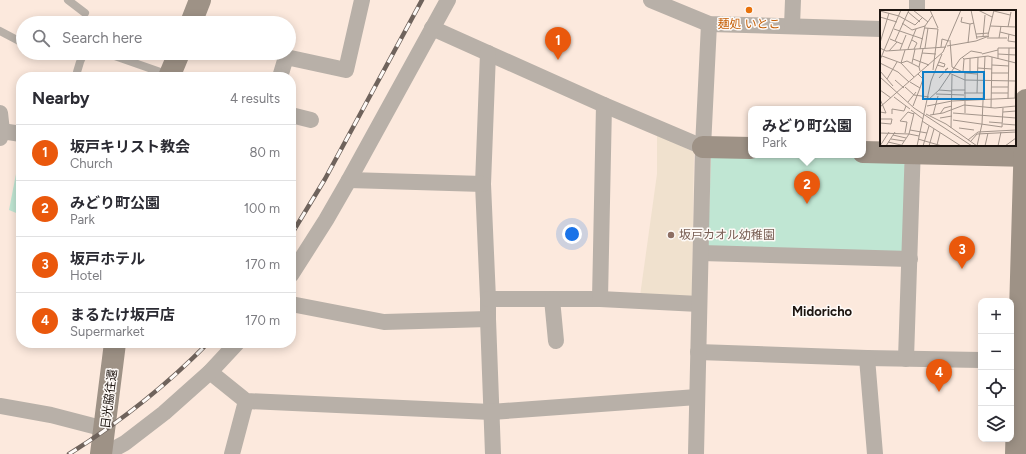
<!DOCTYPE html>
<html lang="en">
<head>
<meta charset="utf-8">
<style>
  :root { --surface:#fff; --page:#f2f2f3; --text:#2b2b33; --muted:#7c7c81; --line:#e1e1e2; --accent:#ea580c }
  body { margin:0; font-family:Figtree,"Noto Sans JP",sans-serif; background:var(--page); color:var(--text) }
  .controls { position:absolute; right:12px; bottom:12px; display:grid; overflow:hidden; border-radius:8px; box-shadow:0 2px 10px #0003 }
  .controls button { width:36px; height:36px; display:grid; place-items:center; padding:0; border:0; border-bottom:1px solid var(--line); background:var(--surface); color:var(--text); font:20px sans-serif }
  .you { position:absolute; left:572px; top:234px; width:14px; height:14px; margin:-10px; border:3px solid #fff; border-radius:50%; background:#1a73e8; box-shadow:0 0 0 6px #1a73e833 }
  .badge { display:grid; place-items:center; width:26px; height:26px; border-radius:50%; background:var(--accent); color:#fff; font-size:13px; font-weight:700 }
  .pin { position:absolute; translate:-50% -33px; filter:drop-shadow(0 1px 2px #0008) }
  .pin::after { content:''; position:absolute; top:21px; width:14px; height:12px; background:inherit; clip-path:polygon(0 0,100% 0,50% 100%) }
  .popup { position:absolute; left:748px; top:106px; width:118px; height:52px; box-sizing:border-box; display:grid; place-content:center; border-radius:8px; background:var(--surface); filter:drop-shadow(0 1px 3px #0005); font-size:13px; white-space:nowrap; color:var(--muted) }
  .popup b { font-size:15px; color:var(--text) }
  .popup::after { content:''; position:absolute; left:50%; top:100%; margin-left:-8px; border:8px solid transparent; border-top-color:var(--surface) }
  .list { margin:0; padding:0; list-style:none }
  h2 { display:flex; justify-content:space-between; align-items:center; height:52px; margin:0; padding:0 16px; font-size:17px }
  h2 small { font-size:13px; font-weight:400; color:var(--muted) }
  .list li { display:grid; grid-template-columns:26px 1fr auto; gap:12px; align-items:center; box-sizing:border-box; height:56px; padding:0 16px; border-top:1px solid var(--line) }
  .list b { display:block; font-size:15px; white-space:nowrap }
  .list p { margin:0; font-size:13px; white-space:nowrap; color:var(--muted) }
  .list em { font-size:13px; font-style:normal; color:var(--muted) }
  .icon { flex:none; width:22px; height:22px; fill:none; stroke:currentColor; stroke-width:2; stroke-linecap:round; stroke-linejoin:round }
  .map { position:relative; flex:none; width:1026px; height:454px; overflow:hidden }
  .search { position:absolute; background:var(--surface); box-shadow:0 2px 10px #0003; left:16px; top:16px; width:280px; height:44px; display:flex; align-items:center; gap:10px; box-sizing:border-box; padding:0 14px; border-radius:22px; color:var(--muted); font-size:15px }
  .panel { position:absolute; background:var(--surface); box-shadow:0 2px 10px #0003; left:16px; top:72px; width:280px; height:276px; border-radius:16px }
  .map>svg:first-child { display:block }
  .education { fill:#f0e1ce }
  .green { fill:#c0e6d3 }
  .lines { fill:none; stroke-linecap:round; stroke-linejoin:round }
  .lane { stroke:#b8b0a8; stroke-width:8 }
  .street { stroke:#b8b0a8; stroke-width:16 }
  .secondary { stroke:#9e9286; stroke-width:22 }
  .rail-casing { stroke:#6f635c; stroke-width:4.5 }
  .rail { stroke:#fefaf7; stroke-width:3; stroke-dasharray:9; stroke-linecap:butt }
  .food-dot { fill:#e8710a; stroke:#fefaf7; stroke-width:1.5 }
  .education-dot { fill:#8d6e63; stroke:#fefaf7; stroke-width:1.5 }
  .labels { text-anchor:middle; stroke-width:3; stroke-linejoin:round; paint-order:stroke }
  .food-label { font-size:12px; fill:#c56008; stroke:#fefaf7 }
  .education-label { font-size:12px; fill:#785e54; stroke:#fefaf7; text-anchor:start }
  .street-label { font-size:12px; fill:#1e1611; stroke:#fefaf7 }
  .neighbourhood-label { font-size:13px; font-weight:bold; fill:#1e1611; stroke:#fefaf7 }
  .inset-road { fill:none; stroke:#a3958b; stroke-width:1 }
  .view { fill:#0d7ec7; fill-opacity:0.15; stroke:#0d7ec7; stroke-width:2 }
  .inset-edge { fill:none; stroke:#1e1611; stroke-width:2 }
</style>
</head>
<body>
<div class="map">
<svg width="1026" height="454" viewBox="0 0 1026 454">
  <rect width="100%" height="100%" fill="#fce9dd"/>
  <polygon class="education" points="657,135 694,152 692,296 640,296 657,174"/>
  <g class="green">
    <polygon points="711,155 905,159 903,253 708,249"/>
    <polygon points="16,174 21,175 21,215 9,210"/>
  </g>
  <g class="lines">
    <g class="lane">
      <polyline points="68,0 85,13"/>
      <polyline points="0,31 19,41"/>
      <polyline points="106,53 169,75"/>
      <polyline points="77,72 80,62 84,53"/>
    </g>
    <g class="street">
      <polyline points="651,0 709,24 881,29"/>
      <polyline points="917,11 917,0"/>
      <polyline points="792,26 793,0"/>
      <polyline points="432,28 604,105 703,147"/>
      <polyline points="488,53 483,184 488,299 488,319 493,454"/>
      <polyline points="280,77 286,57 346,70 362,0"/>
      <polyline points="0,113 2,131 0,138"/>
      <polyline points="291,115 311,120"/>
      <polyline points="2,131 21,134"/>
      <polyline points="349,180 483,184"/>
      <polyline points="701,253 910,259"/>
      <polyline points="291,275 326,220 349,180 448,0"/>
      <polyline points="488,299 600,299 699,304"/>
      <polyline points="552,299 556,341"/>
      <polyline points="600,299 604,105"/>
      <polyline points="291,304 384,322 488,319"/>
      <polyline points="698,352 867,358 981,360"/>
      <polyline points="867,358 875,454"/>
      <polyline points="906,359 913,145"/>
      <polyline points="210,372 246,401 491,412 697,397"/>
      <polyline points="0,406 51,415 105,429"/>
      <polyline points="105,454 125,443 164,413 210,372 237,343"/>
      <polyline points="232,454 246,401"/>
      <polyline points="696,454 703,147 709,24"/>
    </g>
    <g class="secondary">
      <polyline points="191,23 200,0"/>
      <polyline points="169,77 179,53"/>
      <polyline points="703,147 751,148"/>
      <polyline points="863,152 1026,156"/>
      <polyline points="101,454 115,343"/>
      <polyline points="1016,454 1026,100"/>
    </g>
    <g class="rail-casing">
      <g id="rail">
        <polyline points="291,235 325,179 422,0"/>
        <path d="M 69,454 C 120,422 166,386 208,343"/>
      </g>
    </g>
    <use href="#rail" class="rail"/>
  </g>
  <circle class="food-dot" cx="749" cy="10" r="4"/>
  <circle class="education-dot" cx="671" cy="235" r="4"/>
  <g class="labels">
    <g class="food-label">
      <text x="749" y="28">麺処 いとこ</text>
    </g>
    <g class="education-label">
      <text x="679" y="239">坂戸カオル幼稚園</text>
    </g>
    <g class="street-label">
      <text transform="translate(109 399) rotate(-83)" y="4">日光脇往還</text>
    </g>
    <g class="neighbourhood-label">
      <text x="822" y="316">Midoricho</text>
    </g>
  </g>
  <g transform="translate(880 10)">
    <rect width="136" height="136" fill="#fce9dd"/>
    <path class="inset-road" d="M 33,0 L 48,12M 50,0 L 58,18M 91,0 L 97,29M 98,0 L 112,7M 0,1 L 19,6 L 35,15 L 43,7M 114,1 L 130,5M 28,2 L 40,12M 0,7 L 17,12M 82,7 L 81,12 L 90,14M 22,13 L 32,20 L 45,16M 110,16 L 136,17M 128,17 L 131,2M 45,18 L 58,19 L 53,60M 14,19 L 43,29M 120,22 L 136,26M 96,24 L 109,23M 129,24 L 128,31 L 136,32M 108,25 L 114,0M 103,27 L 105,5M 107,28 L 127,28M 119,28 L 121,16M 10,29 L 22,34M 32,30 L 37,33 L 34,39M 70,30 L 72,57 L 85,63 L 97,64M 15,31 L 29,0M 0,33 L 9,3M 88,33 L 90,14 L 94,13M 67,36 L 96,31 L 109,26 L 97,27M 61,37 L 62,29 L 69,31M 0,38 L 6,41 L 66,37M 45,38 L 48,18M 28,39 L 36,19M 40,39 L 45,16 L 52,6M 20,40 L 26,25M 25,40 L 21,53 L 34,67M 9,41 L 17,32M 42,43 L 56,44M 102,44 L 118,40M 118,44 L 136,45M 2,46 L 21,53 L 27,51 L 39,57 L 40,61M 82,47 L 84,49 L 108,46 L 136,53M 33,49 L 49,55M 118,49 L 118,38 L 136,38M 0,50 L 21,0M 0,53 L 18,62 L 29,72M 32,53 L 35,39M 57,55 L 64,57 L 65,54 L 59,52M 112,55 L 129,56M 39,57 L 43,39M 98,58 L 112,59M 0,61 L 13,76M 83,62 L 84,49M 69,63 L 85,70 L 136,71M 90,63 L 90,48M 111,63 L 129,63M 38,64 L 43,69 L 40,78M 0,67 L 34,98 L 92,136M 59,68 L 68,58 L 65,60M 7,69 L 17,52M 15,70 L 24,78M 30,72 L 40,78 L 33,96M 25,77 L 34,85 L 49,87M 111,77 L 128,77M 0,80 L 11,88M 59,80 L 72,81M 72,80 L 85,80M 84,83 L 103,83M 97,83 L 98,47M 111,83 L 128,83M 56,84 L 84,85M 14,87 L 30,99M 135,88 L 136,53M 0,89 L 6,103 L 0,102M 49,89 L 59,80 L 80,49 L 91,41 L 102,43M 128,89 L 129,38M 28,92 L 36,82M 47,96 L 72,91 L 136,88M 0,97 L 63,42 L 81,0M 111,98 L 112,47M 31,100 L 43,109M 123,102 L 136,101M 73,103 L 136,108M 85,103 L 85,63M 12,104 L 12,99 L 24,101 L 26,96M 46,104 L 66,114 L 97,136M 60,104 L 64,98 L 72,96M 50,105 L 63,103 L 84,95 L 115,98 L 136,96M 53,105 L 58,86M 60,108 L 72,106M 0,109 L 12,109 L 11,114 L 0,113M 73,110 L 122,117M 42,111 L 81,136M 109,112 L 122,113M 123,114 L 136,115M 122,117 L 123,98M 71,118 L 72,65M 79,118 L 94,120M 30,120 L 47,123M 0,123 L 29,124 L 34,103M 25,123 L 27,112 L 20,111 L 28,102 L 34,104M 13,125 L 26,128M 11,129 L 24,131M 38,129 L 62,136M 88,130 L 98,122 L 136,120M 91,131 L 97,124 L 136,122M 8,132 L 21,135M 57,135 L 60,123M 0,136 L 9,122M 6,136 L 15,122M 21,136 L 29,124 L 39,126M 37,136 L 51,71 L 62,44M 43,136 L 49,116M 49,136 L 54,119M 97,136 L 102,114 L 105,46M 105,136 L 108,123M 118,136 L 121,122M 125,136 L 136,128"/>
    <path class="view" d="M 43,62 L 104,62 L 104,89 L 43,89 Z"/>
    <rect width="136" height="136" class="inset-edge"/>
  </g>
</svg>
<div class="controls">
<button>+</button>
<button>−</button>
<button><svg class="icon" aria-label="locate" viewBox="0 0 24 24"><circle cx="12" cy="12" r="6"/><path d="M12 2v4M12 18v4M2 12h4M18 12h4"/></svg></button>
<button><svg class="icon" aria-label="layers" viewBox="0 0 24 24"><path d="M12 4l9 5-9 5-9-5zM3 14l9 5 9-5"/></svg></button>
</div>
<div class="you"></div>
<div class="pin badge" style="left:558px;top:60px">1</div>
<div class="pin badge" style="left:807px;top:204px">2</div>
<div class="popup"><b>みどり町公園</b>Park</div>
<div class="pin badge" style="left:962px;top:269px">3</div>
<div class="pin badge" style="left:939px;top:392px">4</div>
<div class="search"><svg class="icon" aria-label="search" viewBox="0 0 24 24"><circle cx="10" cy="10" r="6"/><path d="M15 15l6 6"/></svg>Search here</div>
<section class="panel">
<h2>Nearby<small>4 results</small></h2>
<ul class="list">
<li><span class="badge">1</span><div><b>坂戸キリスト教会</b><p>Church</p></div><em>80 m</em></li>
<li><span class="badge">2</span><div><b>みどり町公園</b><p>Park</p></div><em>100 m</em></li>
<li><span class="badge">3</span><div><b>坂戸ホテル</b><p>Hotel</p></div><em>170 m</em></li>
<li><span class="badge">4</span><div><b>まるたけ坂戸店</b><p>Supermarket</p></div><em>170 m</em></li>
</ul>
</section>
</div>
</body>
</html>
